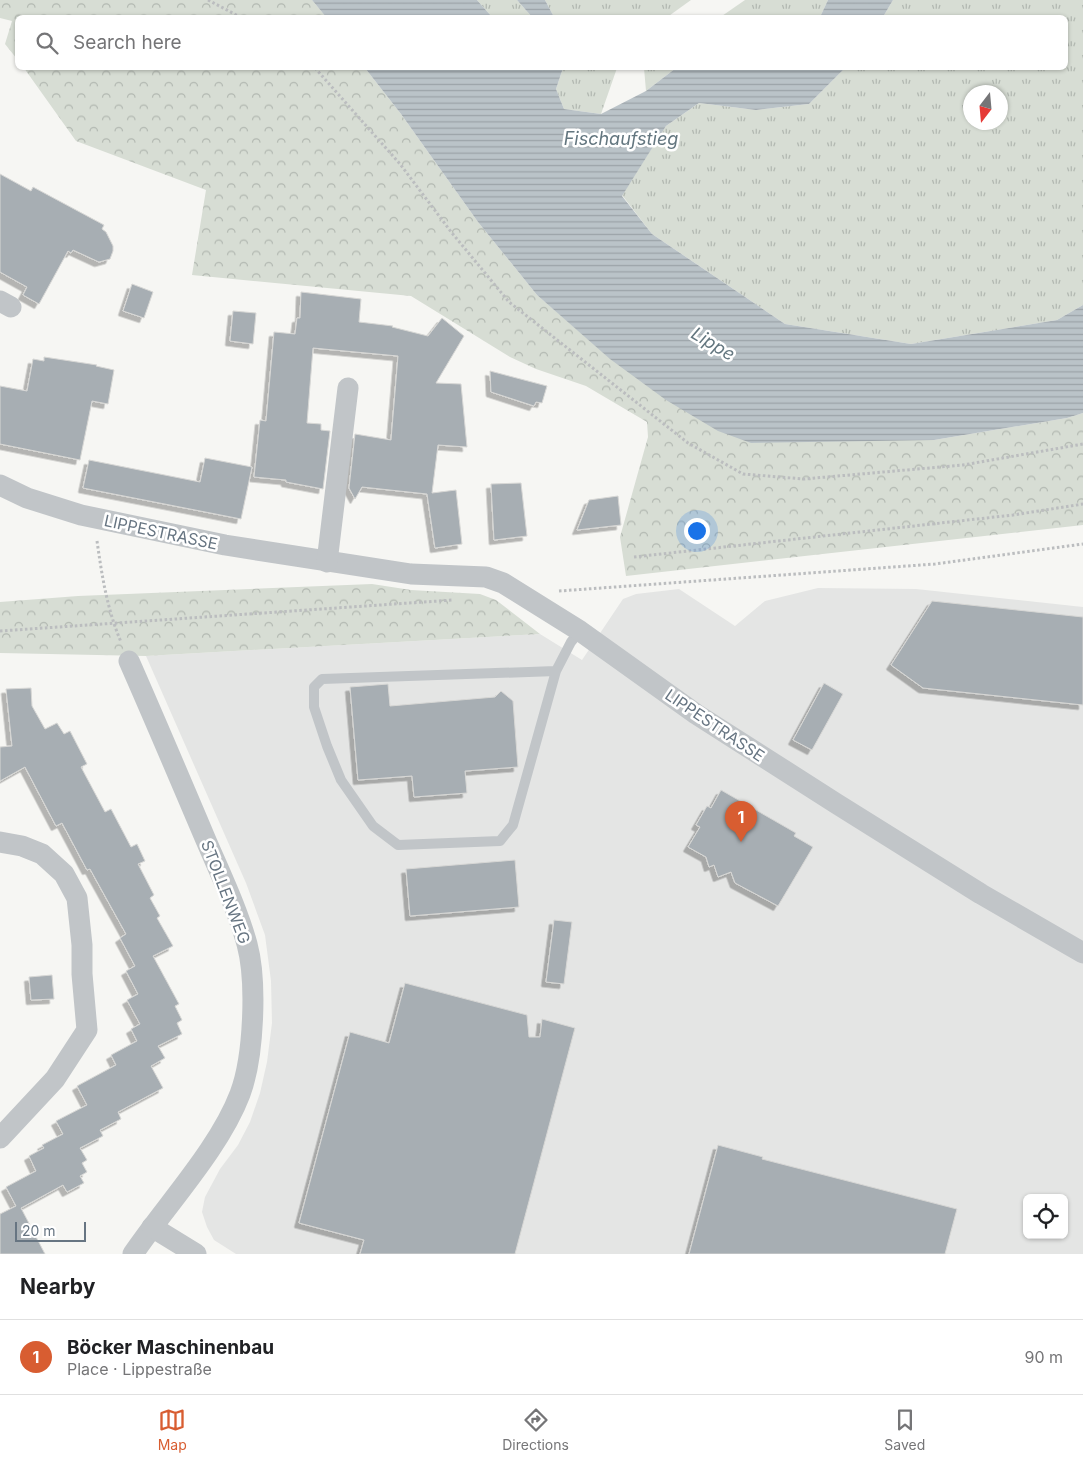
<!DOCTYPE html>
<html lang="en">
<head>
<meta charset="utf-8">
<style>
  :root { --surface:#fff; --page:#f6f6f6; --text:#202124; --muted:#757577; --line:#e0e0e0; --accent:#d85d31 }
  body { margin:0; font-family:Inter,sans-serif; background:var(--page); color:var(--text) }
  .controls { position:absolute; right:15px; bottom:15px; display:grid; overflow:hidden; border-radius:8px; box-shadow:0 1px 4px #0004 }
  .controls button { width:45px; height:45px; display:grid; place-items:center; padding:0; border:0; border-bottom:1px solid var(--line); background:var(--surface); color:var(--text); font:25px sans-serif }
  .compass { position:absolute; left:963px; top:85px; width:45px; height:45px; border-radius:50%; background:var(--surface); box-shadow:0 1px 4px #0004; rotate:196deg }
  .scale { position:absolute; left:15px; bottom:12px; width:71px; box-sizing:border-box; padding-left:5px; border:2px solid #677582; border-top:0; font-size:14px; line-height:18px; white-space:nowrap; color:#677582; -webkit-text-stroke:4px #fff; paint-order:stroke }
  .you { position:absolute; left:696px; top:530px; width:18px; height:18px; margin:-12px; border:4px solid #fff; border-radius:50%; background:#1a73e8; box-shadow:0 0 0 8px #1a73e833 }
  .badge { display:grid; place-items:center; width:32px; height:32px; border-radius:50%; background:var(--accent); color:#fff; font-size:16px; font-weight:700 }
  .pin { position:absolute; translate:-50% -41px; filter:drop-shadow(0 1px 2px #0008) }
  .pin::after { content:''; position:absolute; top:26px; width:18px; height:15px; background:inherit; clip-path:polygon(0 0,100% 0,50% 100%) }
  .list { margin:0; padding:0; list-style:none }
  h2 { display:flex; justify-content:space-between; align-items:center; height:65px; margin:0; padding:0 20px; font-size:21px }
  h2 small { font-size:16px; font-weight:400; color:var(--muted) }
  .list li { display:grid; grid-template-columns:32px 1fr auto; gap:15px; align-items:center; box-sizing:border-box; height:75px; padding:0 20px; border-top:1px solid var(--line) }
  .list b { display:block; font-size:19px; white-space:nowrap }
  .list p { margin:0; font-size:16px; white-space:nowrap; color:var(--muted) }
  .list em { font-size:16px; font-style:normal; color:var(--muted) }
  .icon { flex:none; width:28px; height:28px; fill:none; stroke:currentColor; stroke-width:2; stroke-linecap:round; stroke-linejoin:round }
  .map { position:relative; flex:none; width:1083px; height:1254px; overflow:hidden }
  .search { position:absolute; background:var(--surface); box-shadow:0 1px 4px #0004; left:15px; right:15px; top:15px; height:55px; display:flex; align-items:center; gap:12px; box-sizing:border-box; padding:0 18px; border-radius:8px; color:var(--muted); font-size:19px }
  .sheet { height:140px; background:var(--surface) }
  nav { display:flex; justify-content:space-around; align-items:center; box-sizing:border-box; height:70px; border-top:1px solid var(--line); background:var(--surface); font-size:14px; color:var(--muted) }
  nav a { display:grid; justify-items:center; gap:2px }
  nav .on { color:var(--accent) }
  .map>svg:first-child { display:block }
  .built { fill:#e4e5e4; fill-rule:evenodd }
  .grass { fill:url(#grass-tufts); fill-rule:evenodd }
  .forest { fill:url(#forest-crowns) }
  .water { fill:url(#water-rules) }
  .building { fill:#a7aeb3; stroke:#d7d7d5; filter:url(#shadow) }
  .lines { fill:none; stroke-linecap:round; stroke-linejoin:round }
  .path { stroke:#bbbdbf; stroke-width:3; stroke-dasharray:2.5 2.5; stroke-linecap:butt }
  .lane { stroke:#c1c5c8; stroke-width:10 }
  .street { stroke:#c1c5c8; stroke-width:21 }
  .labels { text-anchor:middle; stroke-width:5; stroke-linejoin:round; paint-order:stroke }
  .street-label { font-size:16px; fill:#677582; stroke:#fff }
  .water-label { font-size:18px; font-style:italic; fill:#63767f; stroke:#fff }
</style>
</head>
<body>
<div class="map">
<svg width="1083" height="1254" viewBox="0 0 1083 1254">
  <defs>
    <pattern id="grass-tufts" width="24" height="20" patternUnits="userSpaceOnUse" patternTransform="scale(1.25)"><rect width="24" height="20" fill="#d7ddd4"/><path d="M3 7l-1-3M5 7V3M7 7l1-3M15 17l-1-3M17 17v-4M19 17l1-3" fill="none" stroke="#b2b8b1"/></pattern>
    <pattern id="forest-crowns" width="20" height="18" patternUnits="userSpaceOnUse" patternTransform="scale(1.25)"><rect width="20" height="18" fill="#d7ddd4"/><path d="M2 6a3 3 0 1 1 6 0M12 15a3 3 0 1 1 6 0" fill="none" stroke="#b2b8b1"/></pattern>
    <pattern id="water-rules" width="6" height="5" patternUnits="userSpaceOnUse" patternTransform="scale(1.25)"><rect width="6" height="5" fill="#bac3c8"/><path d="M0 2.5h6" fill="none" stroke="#9ba3a8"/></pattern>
    <filter id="shadow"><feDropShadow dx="-4.5" dy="4.5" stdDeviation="0" flood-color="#0004"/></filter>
  </defs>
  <rect width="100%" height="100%" fill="#f6f6f3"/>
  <path class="built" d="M 818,588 L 916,589 L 1083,607 L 1083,1254 L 236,1254 L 214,1240 L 207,1227 L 202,1212 L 205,1197 L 220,1169 L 238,1145 L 250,1122 L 260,1093 L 267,1062 L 272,1023 L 271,981 L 265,935 L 246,883 L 146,656 L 540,634 L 582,660 L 623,599 L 636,594 L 679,589 L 735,626 L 765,601 ZM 1027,1198 L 1064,1198 L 1064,1235 L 1027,1235 Z"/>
  <g class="grass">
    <polygon points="477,0 517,0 532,17 492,17"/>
    <polygon points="545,0 691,0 666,18 554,17"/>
    <polygon points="745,0 828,0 820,17 719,18"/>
    <path d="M 893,0 L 1083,0 L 1083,305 L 1057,320 L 911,344 L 785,324 L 652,234 L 622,195 L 666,126 L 699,103 L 756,110 L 809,104 L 845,68 L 1066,68 L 1066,18 L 883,17 ZM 970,92 L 1000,92 L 1000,122 L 970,122 Z"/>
    <polygon points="563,68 617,68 601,114 564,109 556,89"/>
    <polygon points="644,68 682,68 676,68 646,91"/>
  </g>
  <g class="forest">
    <polygon points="0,0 312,0 326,17 18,18 17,59 5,44 12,21 0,18"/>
    <polygon points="24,68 365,68 401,114 478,222 537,295 610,358 934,440 1067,418 1083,413 1083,525 626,576 620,537 648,437 647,422 586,386 536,369 510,357 411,296 192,275 206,190 76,141"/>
    <polygon points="372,584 411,590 480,594 496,600 540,634 146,656 0,653 0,602 78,596"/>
  </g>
  <g class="water">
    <polygon points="312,0 477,0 492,17 326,17"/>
    <polygon points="517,0 545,0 554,17 532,17"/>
    <polygon points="828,0 893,0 883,17 820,17"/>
    <polygon points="365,68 563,68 556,89 564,109 601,114 646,91 676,68 845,68 809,104 756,110 699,103 666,126 622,196 652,234 785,324 911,344 1057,320 1083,305 1083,413 1067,418 934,440 751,443 718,431 666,400 610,359 537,295 478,222 401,114"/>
  </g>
  <g class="building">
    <polygon points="0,174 31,191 33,187 104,225 102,229 106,232 113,246 113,251 110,259 99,262 73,250 71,253 68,251 39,304 23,295 27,287 0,272"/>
    <polygon points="132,284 153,292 144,318 123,311"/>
    <polygon points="301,292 361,299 359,322 393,326 392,327 428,336 442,318 464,336 436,383 461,384 467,447 438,445 432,493 456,490 462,544 435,548 427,494 362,487 355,499 349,488 355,434 391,440 398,356 313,348 307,423 321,424 321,430 330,431 323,489 286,482 286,480 254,477 260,420 266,421 274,332 295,334 297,318 300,318"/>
    <polygon points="233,311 256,313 253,344 230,341"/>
    <polygon points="44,357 97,365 96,366 114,370 108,404 92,401 80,460 0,444 0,386 27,391 33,359 44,361"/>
    <polygon points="490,371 547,386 542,403 536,402 534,406 491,392"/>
    <polygon points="205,458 252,467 241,519 83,488 89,460 200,482"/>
    <polygon points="521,483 527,536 494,540 491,484"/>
    <polygon points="618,496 621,525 577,530 589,500"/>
    <polygon points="932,601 1083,617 1083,705 923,688 891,665"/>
    <polygon points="824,683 843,694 812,750 793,740"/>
    <polygon points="388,684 390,706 495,697 501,691 513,701 518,767 465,771 467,793 414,797 412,776 358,780 350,687"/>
    <polygon points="31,688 32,706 45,729 57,723 64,734 70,731 87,764 81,767 105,812 111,809 131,847 137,844 145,861 138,864 154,895 150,898 160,916 157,918 173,946 153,956 179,1004 175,1006 182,1020 177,1023 182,1034 158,1046 165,1058 151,1066 163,1088 118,1112 121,1119 100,1130 103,1136 80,1148 87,1160 82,1163 87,1172 80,1176 84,1183 67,1192 63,1185 21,1208 45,1254 0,1254 0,1214 16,1206 6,1187 36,1171 29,1156 44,1148 42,1145 63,1134 56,1121 87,1105 77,1086 116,1065 111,1055 137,1041 131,1029 140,1024 127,1000 138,994 126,971 135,966 120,938 126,934 90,869 87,870 62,823 56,826 25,767 0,781 0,747 12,746 6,689"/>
    <polygon points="721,790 796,833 794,836 813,847 778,906 735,883 731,872 718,877 714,865 709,867 706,857 688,847 700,827 696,825 707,806 711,808"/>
    <polygon points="515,860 519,907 410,916 406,869"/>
    <polygon points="554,920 572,922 564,984 546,982"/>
    <polygon points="52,975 54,999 31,1000 29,977"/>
    <polygon points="405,983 527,1015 529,1037 540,1037 542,1019 575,1028 515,1254 360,1254 364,1240 299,1223 350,1032 389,1043"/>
    <polygon points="718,1145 763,1157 762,1159 957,1209 945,1254 689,1254"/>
  </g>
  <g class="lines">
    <g class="path">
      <polyline points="208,0 242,18"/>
      <polyline points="315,68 400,164 452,233 509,302 688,443 743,474 804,479 963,465 1083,444"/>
      <path d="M 97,541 C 102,576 107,609 121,642"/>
      <polyline points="634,557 1013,515 1083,504"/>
      <polyline points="559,591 935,564 1083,544"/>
      <polyline points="0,631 453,600"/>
    </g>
    <polyline class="lane" points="556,671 322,679 314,687 314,707 327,746 341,780 373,826 398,845 500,841 513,825 556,671 571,642 580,631"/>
    <g class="street">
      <polyline points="0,301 11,307"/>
      <polyline points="0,485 27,498 81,515 225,545 411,574 486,577 503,583 580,631 696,714 837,804 981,894 1083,953"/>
      <polyline points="327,562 348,388"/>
      <path d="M 129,661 C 155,720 180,779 205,838 C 220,873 237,908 247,944 C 257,981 254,1057 240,1094 C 219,1149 167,1204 133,1254"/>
      <polyline points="0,842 22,846 42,854 64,874 77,898 82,945 82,974 87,1030 55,1079 0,1138"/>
      <polyline points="152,1227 196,1254"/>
    </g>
  </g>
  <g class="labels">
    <g class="street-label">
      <text transform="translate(161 532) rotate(12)" y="6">LIPPESTRASSE</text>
      <text transform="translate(715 725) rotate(34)" y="6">LIPPESTRASSE</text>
      <text transform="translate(226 892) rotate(69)" y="6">STOLLENWEG</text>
    </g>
    <g class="water-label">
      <text x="621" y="145">Fischaufstieg</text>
      <text transform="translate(713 344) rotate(31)" y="6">Lippe</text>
    </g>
  </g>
</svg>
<div class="controls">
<button><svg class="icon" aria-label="locate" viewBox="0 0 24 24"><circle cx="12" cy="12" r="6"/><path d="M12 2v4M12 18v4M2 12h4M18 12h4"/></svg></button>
</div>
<svg class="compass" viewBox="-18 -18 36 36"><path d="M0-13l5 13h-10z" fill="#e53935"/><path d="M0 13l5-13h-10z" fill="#757577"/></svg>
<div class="scale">20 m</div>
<div class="you"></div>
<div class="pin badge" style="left:741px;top:842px">1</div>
<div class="search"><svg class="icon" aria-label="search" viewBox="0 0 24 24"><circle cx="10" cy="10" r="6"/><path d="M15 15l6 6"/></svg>Search here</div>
</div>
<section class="sheet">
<h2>Nearby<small></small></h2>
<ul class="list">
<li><span class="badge">1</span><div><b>Böcker Maschinenbau</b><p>Place · Lippestraße</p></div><em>90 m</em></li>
</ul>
</section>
<nav>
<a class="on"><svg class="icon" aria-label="map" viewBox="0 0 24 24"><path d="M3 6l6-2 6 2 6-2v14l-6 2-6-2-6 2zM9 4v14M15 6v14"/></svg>Map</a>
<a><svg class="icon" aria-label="directions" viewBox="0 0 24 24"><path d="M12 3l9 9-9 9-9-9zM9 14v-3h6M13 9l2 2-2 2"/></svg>Directions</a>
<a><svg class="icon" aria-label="saved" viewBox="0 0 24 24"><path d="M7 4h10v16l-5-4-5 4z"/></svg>Saved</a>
</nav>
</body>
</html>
